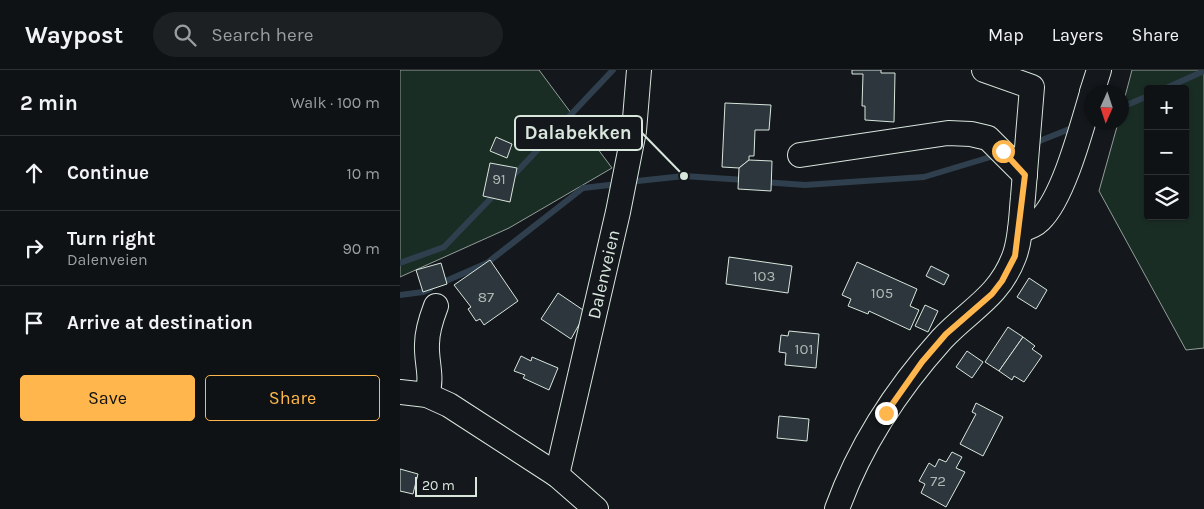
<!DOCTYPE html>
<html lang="en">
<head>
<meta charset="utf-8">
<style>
  :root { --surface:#0f1215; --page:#1d2022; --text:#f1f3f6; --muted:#9b9ea0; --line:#2f3234; --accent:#ffb74d }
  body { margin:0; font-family:Karla,sans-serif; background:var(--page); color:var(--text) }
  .controls { position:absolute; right:15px; top:15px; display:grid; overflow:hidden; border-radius:5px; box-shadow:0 1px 4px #0004 }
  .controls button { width:45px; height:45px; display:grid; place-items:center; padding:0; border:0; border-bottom:1px solid var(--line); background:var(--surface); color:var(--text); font:25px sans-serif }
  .compass { position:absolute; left:684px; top:15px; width:45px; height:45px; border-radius:50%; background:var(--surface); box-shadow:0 1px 4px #0004; rotate:183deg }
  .scale { position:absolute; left:15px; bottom:12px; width:62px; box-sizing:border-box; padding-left:5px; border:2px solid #d8e6dc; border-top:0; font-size:14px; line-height:18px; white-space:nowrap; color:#d8e6dc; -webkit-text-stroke:4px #14181c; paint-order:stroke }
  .stop { position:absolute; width:15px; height:15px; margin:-11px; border:4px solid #ffb74d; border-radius:50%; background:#fff }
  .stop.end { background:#ffb74d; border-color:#fff; box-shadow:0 1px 5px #0008 }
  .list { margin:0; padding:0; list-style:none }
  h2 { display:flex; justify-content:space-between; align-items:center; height:65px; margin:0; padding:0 20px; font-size:21px }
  h2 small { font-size:16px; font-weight:400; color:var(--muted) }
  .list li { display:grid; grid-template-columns:32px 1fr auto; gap:15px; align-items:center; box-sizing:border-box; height:75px; padding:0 20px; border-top:1px solid var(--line) }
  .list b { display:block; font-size:19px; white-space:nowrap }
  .list p { margin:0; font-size:16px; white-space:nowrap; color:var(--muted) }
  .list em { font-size:16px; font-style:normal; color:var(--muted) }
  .actions { display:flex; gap:10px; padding:15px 20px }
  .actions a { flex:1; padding:11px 0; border:1px solid var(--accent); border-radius:5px; text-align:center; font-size:18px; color:var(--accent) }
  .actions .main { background:var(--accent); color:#111 }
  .icon { flex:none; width:28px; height:28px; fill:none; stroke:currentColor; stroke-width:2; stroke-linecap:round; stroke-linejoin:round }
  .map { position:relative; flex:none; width:804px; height:439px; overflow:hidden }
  header { display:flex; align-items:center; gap:30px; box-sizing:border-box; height:70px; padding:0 25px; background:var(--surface); border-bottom:1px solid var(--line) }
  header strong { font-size:24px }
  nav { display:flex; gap:28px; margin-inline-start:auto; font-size:18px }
  .search { width:350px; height:45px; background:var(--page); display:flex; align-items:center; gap:12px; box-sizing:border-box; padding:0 18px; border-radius:28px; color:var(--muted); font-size:19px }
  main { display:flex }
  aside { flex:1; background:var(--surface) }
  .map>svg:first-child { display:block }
  .green { fill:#1a2d24; stroke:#939e99; fill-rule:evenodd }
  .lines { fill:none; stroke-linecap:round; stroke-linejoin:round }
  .stream { stroke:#2f3f4d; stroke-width:6 }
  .building { fill:#2c363c; stroke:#d8e6dc }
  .minor-casing { stroke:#d8e6dc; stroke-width:26 }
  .minor { stroke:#14181c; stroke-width:24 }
  .route { stroke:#ffb74d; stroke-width:6 }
  .labels { text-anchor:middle; stroke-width:4; stroke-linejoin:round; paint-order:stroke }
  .number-label { font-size:15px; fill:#adbab4 }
  .street-label { font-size:18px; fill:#d8e6dc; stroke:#14181c }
  .leader { fill:none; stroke:#d8e6dc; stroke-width:2 }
  .callout-dot { fill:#d8e6dc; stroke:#14181c; stroke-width:2 }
  .callout { fill:#14181c; stroke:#d8e6dc; stroke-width:2 }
  .callout-label { font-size:19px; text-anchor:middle; font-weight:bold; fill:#d8e6dc }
</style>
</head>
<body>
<header>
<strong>Waypost</strong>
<div class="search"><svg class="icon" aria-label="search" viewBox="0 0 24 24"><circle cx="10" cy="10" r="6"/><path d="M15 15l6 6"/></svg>Search here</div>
<nav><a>Map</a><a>Layers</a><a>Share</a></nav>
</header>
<main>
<aside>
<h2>2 min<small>Walk · 100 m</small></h2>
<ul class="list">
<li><svg class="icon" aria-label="ahead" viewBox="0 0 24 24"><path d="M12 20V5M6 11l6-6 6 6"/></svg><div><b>Continue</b></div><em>10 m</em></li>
<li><svg class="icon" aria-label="right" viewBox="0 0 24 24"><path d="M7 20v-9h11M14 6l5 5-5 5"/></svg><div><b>Turn right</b><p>Dalenveien</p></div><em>90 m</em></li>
<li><svg class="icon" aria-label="arrive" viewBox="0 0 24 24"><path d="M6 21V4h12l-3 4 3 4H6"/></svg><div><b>Arrive at destination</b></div></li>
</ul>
<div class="actions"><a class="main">Save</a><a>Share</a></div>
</aside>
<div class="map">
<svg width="804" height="439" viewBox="0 0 804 439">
  <rect width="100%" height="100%" fill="#14181c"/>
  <g class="green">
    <polygon points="0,0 139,0 212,98 109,158 0,207"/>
    <path d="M 732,0 L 804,0 L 804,278 L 786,280 L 699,121 L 718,53 L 722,52 L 722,38 ZM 748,19 L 785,19 L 785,146 L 748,146 Z"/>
  </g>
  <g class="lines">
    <g class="stream">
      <polyline points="764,19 804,1"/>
      <polyline points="722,37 748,26"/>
      <polyline points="632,74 677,56"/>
      <polyline points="111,108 213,0"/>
      <polyline points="228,112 284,106 345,110"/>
      <polyline points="363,112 405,115 524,107 597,85"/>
      <polyline points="0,193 44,177 97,122"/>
      <polyline points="39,214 87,193 183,118 218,114"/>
      <polyline points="0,225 23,222 30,219"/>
    </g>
  </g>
  <g class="building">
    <polygon points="452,0 481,0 481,3 495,3 494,52 465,50 465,36 462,36 463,4 452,4"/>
    <polygon points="325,33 371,35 369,60 355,60 354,86 349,86 349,90 339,98 322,97"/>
    <polygon points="96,67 112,74 107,88 90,81"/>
    <polygon points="349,90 372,91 371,121 338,119 339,98"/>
    <polygon points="90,93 117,98 110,132 83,126"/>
    <polygon points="329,187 392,196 388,223 326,214"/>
    <polygon points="90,190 118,231 84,255 80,249 76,251 68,239 71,237 54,215"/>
    <polygon points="457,192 517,219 510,236 519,240 510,260 469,241 468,244 448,236 451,229 442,225"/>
    <polygon points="41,193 47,214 23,222 16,200"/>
    <polygon points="531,196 549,205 544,215 526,206"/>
    <polygon points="629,208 647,220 636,239 617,227"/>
    <polygon points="158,223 186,242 171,269 141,249"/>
    <polygon points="525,235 538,241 528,262 515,256"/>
    <polygon points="608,257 623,267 599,301 585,292"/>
    <polygon points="389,261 419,264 416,298 385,295 386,283 379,282 381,265 388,266"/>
    <polygon points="623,267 635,276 632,279 642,286 624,312 614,306 612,310 599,301"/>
    <polygon points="567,281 583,292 572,308 556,297"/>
    <polygon points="121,286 131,291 132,287 158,298 149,320 123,308 125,305 114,301"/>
    <polygon points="576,333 603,347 583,386 560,374 576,344 572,342"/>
    <polygon points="379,346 409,349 407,371 377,368"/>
    <polygon points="552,382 562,387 556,398 565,402 546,437 521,423 525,414 519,411 529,393 535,397 539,389 546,392"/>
    <polygon points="0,399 18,404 13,424 0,421"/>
  </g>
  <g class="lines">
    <g class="minor-casing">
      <g id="minor">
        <polyline points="692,22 699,0"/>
        <polyline points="400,85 548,63 571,64 588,68 625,105"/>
        <path d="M 620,160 C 628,158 634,156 640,150 C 664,127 682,56 692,23"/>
        <polyline points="0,322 27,325 49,335 157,405 196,439"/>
        <path d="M 27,325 C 33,307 26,292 27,274 C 27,261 31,249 36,236"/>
        <path id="s1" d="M 157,405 L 218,142 L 234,61 L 239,0"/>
        <path d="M 437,439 C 460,375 497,319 542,269 C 569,240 599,227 614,187 C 621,169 621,146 623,127 C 626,91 629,54 632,17 L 584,0"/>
      </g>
    </g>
    <use href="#minor" class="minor"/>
  </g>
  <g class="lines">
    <polyline class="route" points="486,343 522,292 546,264 592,224 602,211 615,186 625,105 603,81"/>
  </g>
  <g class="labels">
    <g class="number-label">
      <text x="99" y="114">91</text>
      <text x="364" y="211">103</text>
      <text x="482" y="228">105</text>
      <text x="86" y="232">87</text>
      <text x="404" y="284">101</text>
      <text x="538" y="416">72</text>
    </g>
    <g class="street-label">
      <text dy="6" stroke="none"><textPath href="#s1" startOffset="206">Dalenveien</textPath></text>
    </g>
  </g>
  <path class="leader" d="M284 106L242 63"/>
  <circle class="callout-dot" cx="284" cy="106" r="5"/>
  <rect class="callout" x="115" y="46" width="127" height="34" rx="5"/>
  <g class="callout-label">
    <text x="178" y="69">Dalabekken</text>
  </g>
</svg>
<div class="controls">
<button>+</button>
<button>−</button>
<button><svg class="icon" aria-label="layers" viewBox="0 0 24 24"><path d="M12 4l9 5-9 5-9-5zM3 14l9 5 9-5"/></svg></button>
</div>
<svg class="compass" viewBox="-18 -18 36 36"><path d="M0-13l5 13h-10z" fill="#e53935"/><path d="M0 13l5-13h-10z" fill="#9b9ea0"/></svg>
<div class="scale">20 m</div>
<div class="stop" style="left:603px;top:81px"></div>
<div class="stop end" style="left:486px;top:343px"></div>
</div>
</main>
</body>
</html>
